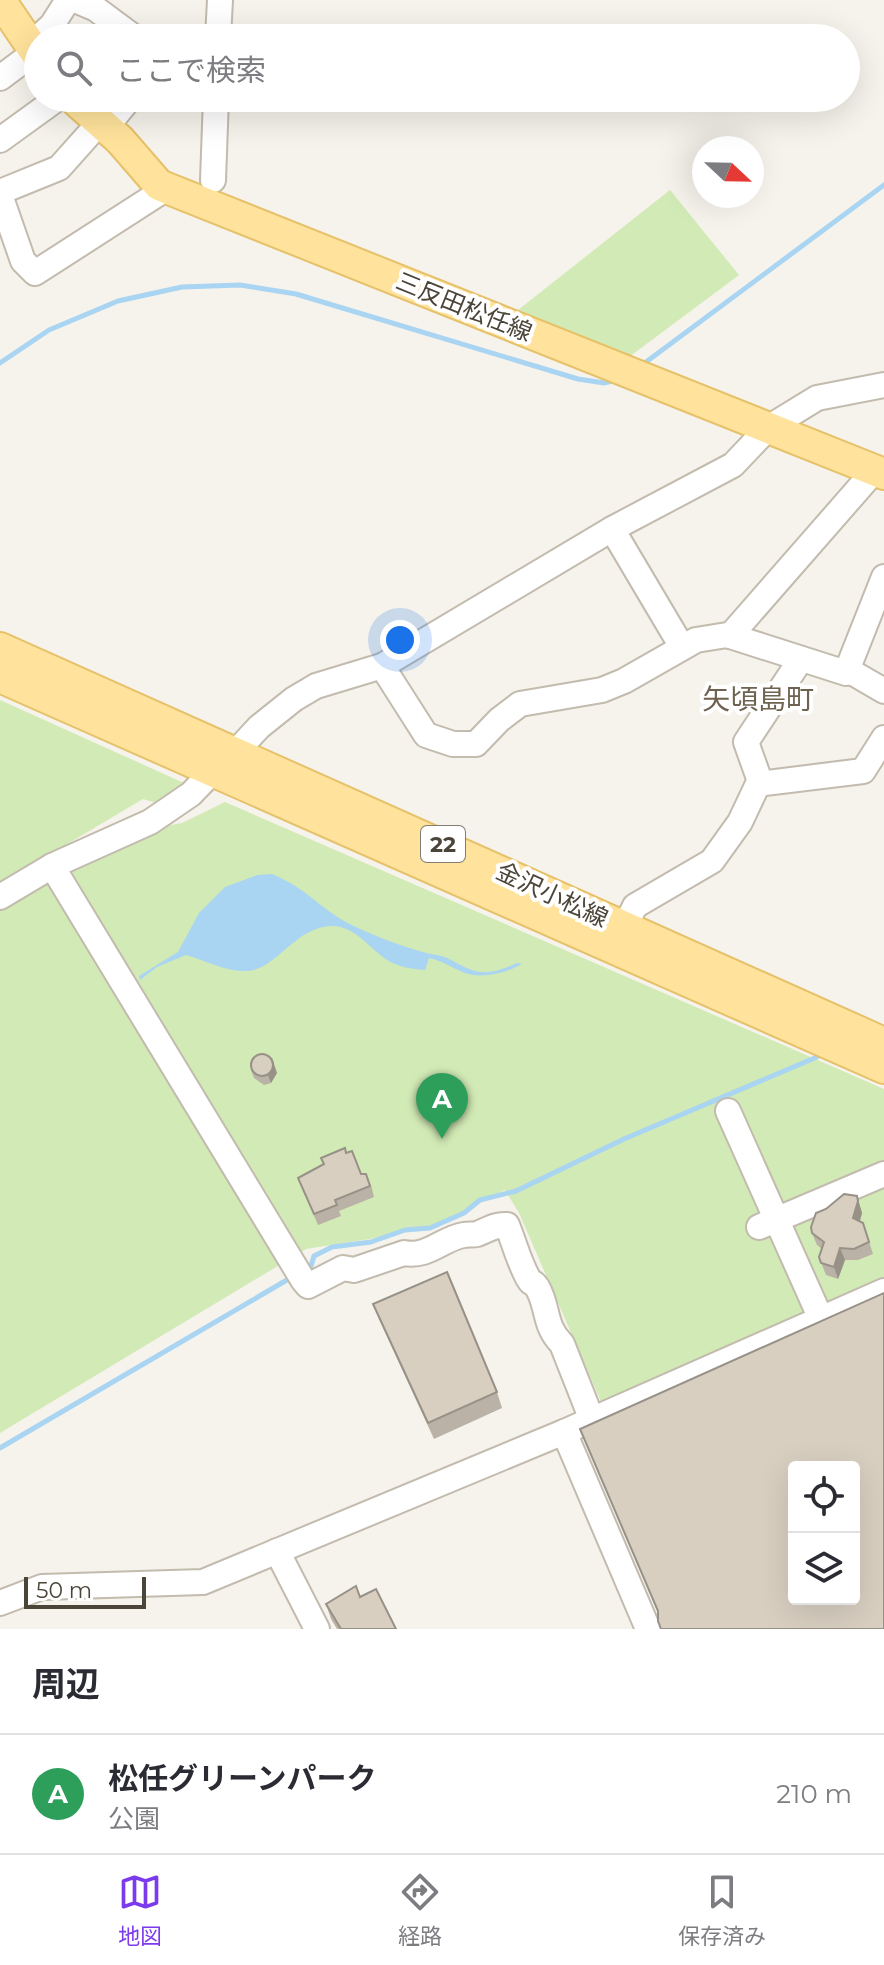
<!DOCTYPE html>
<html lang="ja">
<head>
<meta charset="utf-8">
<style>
  :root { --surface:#fff; --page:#f2f2f3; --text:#2b2b33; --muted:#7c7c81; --line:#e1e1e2; --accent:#7c3aed }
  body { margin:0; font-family:Montserrat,"Noto Sans JP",sans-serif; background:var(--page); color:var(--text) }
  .controls { position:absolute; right:24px; bottom:24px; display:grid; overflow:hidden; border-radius:8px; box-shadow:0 8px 32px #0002 }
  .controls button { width:72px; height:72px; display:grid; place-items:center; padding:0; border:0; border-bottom:2px solid var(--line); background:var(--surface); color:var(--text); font:40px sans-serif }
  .compass { position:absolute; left:692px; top:136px; width:72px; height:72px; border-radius:50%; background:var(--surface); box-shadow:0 8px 32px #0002; rotate:112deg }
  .scale { position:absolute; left:24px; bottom:20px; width:122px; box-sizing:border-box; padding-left:8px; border:4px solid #4b4439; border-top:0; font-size:22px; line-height:28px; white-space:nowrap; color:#4b4439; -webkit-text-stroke:6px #fff; paint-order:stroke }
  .you { position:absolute; left:400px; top:640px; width:28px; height:28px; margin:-20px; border:6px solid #fff; border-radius:50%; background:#1a73e8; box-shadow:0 0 0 12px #1a73e833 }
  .badge { display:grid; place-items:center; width:52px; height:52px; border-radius:50%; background:var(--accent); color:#fff; font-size:26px; font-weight:700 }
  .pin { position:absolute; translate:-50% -66px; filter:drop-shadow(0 2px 4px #0008) }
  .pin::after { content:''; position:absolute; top:42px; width:28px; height:24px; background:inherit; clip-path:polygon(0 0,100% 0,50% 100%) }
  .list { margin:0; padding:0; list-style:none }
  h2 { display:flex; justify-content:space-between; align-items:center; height:104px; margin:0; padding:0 32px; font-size:34px }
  h2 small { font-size:26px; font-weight:400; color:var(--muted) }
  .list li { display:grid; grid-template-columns:52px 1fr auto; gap:24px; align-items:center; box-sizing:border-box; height:120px; padding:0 32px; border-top:2px solid var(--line) }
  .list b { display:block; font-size:30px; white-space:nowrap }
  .list p { margin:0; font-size:26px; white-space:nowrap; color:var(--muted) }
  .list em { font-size:26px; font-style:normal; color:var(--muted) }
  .icon { flex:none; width:44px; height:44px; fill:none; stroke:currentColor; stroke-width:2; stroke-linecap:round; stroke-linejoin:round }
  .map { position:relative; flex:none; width:884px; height:1629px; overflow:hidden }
  .search { position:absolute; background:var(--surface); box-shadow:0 8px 32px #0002; left:24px; right:24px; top:24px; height:88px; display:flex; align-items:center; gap:20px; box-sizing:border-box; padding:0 28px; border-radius:44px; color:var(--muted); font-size:30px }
  .sheet { height:224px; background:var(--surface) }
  nav { display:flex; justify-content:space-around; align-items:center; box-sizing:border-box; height:112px; border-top:2px solid var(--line); background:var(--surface); font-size:22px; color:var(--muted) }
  nav a { display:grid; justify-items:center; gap:4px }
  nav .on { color:var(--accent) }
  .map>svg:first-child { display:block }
  .green { fill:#d2eab5 }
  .water { fill:#a9d4f2 }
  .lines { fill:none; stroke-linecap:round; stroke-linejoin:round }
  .stream { stroke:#a9d4f2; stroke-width:5 }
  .minor-casing { stroke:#c2bbae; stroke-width:28 }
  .major-casing { stroke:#e6c16a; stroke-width:34 }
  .minor { stroke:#fff; stroke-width:24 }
  .major { stroke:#ffe39c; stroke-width:30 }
  .wall { fill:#bab2a6 }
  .shaded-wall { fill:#979187 }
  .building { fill:#d8cfc1; stroke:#979187; stroke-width:2; fill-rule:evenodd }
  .labels { text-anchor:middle; stroke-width:8; stroke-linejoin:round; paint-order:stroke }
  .shield { fill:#fff; stroke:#817c74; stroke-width:2 }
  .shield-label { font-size:22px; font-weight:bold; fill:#4b4439 }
  .street-label { font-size:24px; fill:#4b4439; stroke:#fff }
  .quarter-label { font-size:28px; fill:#6e6250; stroke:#fff }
</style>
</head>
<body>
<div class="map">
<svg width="884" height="1629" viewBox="0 0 884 1629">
  <rect width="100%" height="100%" fill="#f6f3ec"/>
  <g class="green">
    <polygon points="670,190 739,275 629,357 513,314"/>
    <polygon points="0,700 195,788 156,803 143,799 0,884"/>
    <polygon points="225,802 884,1089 884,1279 602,1404 519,1213 505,1190 438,1224 382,1237 306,1249 0,1433 0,908 138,831 182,823"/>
  </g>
  <path class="water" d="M 272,874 C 303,887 313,901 339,918 C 360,931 412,951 436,955 C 453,957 464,971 482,972 C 495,973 506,968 517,963 L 522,964 C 506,973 482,979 465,973 C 452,968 443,961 429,958 L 425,970 C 412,969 399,967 389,961 C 369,949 356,926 332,926 C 294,927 277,970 246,971 C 226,972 204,960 186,955 L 157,967 L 140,980 L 139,976 L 178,952 L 199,913 L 225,887 L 257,875 Z"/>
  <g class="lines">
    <g class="stream">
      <polyline points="0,363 49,330 118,301 182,287 240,285 296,294 578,379 604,383 616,380"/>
      <polyline points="642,365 884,185"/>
      <polyline points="304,1269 311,1266 314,1256 332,1247 371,1242 405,1230 430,1228 464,1213 480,1200 516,1191 624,1139 817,1057"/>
      <polyline points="0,1448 292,1277"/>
    </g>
    <g class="minor-casing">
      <g id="minor">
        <polyline points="75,0 96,9 135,38"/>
        <polyline points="38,38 52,25 68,0"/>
        <polyline points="218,38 220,0"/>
        <polyline points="0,78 35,52"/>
        <polyline points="106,127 130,98"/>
        <polyline points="0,140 58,98"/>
        <polyline points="213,180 216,98"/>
        <polyline points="0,192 59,168 100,122"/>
        <polyline points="0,195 23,261 35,273 167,188"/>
        <polyline points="612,529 682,647"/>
        <polyline points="730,636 875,470"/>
        <polyline points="382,666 426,735 453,744 476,744 499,720 520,704 602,690 624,681 696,640 727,635 846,673 884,577"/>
        <polyline points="848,670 884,691"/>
        <polyline points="761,784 746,742 801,659"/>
        <path d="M 52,866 L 303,1280 L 308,1286 L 343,1268 L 354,1270 L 404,1253 C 428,1258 443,1238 464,1235 C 469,1234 473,1235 477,1234 C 488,1230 495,1224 507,1225 C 514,1242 519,1262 528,1278 C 534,1288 531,1278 537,1287 C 549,1307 543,1325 562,1344 L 592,1420"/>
        <polyline points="0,897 52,866 150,822 191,794 214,770 234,754 259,727 294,699 316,686 382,666 612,529 733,465 768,428 817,398 884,385"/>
        <polyline points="624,928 635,906 712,861 740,822 758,784 863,771 884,738"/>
        <polyline points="728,1111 821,1319"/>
        <polyline points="759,1227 884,1174"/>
        <polyline points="277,1551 317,1629"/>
        <polyline points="0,1603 42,1587 203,1582 564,1432"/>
        <polyline points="648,1629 564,1432 884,1291"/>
      </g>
    </g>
    <g class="major-casing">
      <g id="major">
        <polyline points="0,0 38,56"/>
        <polyline points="73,98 120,140 159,185 884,474"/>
        <polyline points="0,648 884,1043"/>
        <polyline points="0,677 884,1068"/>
      </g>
    </g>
    <use href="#minor" class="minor"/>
    <use href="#major" class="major"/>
  </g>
  <g class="wall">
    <polygon points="251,1070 277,1073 271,1083 264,1085 254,1078"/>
    <polygon points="361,1174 371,1185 374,1197 339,1211 341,1216 318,1225 298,1178"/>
    <polygon points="857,1196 862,1213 860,1221 863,1223 873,1254 858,1260 845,1260 838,1279 826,1275 819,1257 822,1249 817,1245 812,1233"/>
    <polygon points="373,1304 497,1392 502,1408 434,1439 379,1319"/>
    <polygon points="360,1597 396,1629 337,1629 331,1619 326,1604"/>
  </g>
  <g class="shaded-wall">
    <polygon points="272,1058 277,1073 271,1083 268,1075"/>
    <polygon points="857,1196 862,1213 857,1230 853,1218"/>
    <polygon points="840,1248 845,1260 838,1279 834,1267"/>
  </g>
  <g class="building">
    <circle cx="262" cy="1065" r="11"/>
    <polygon points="345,1148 346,1153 352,1151 361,1174 366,1174 370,1186 335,1200 337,1205 314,1214 298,1178 324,1164 321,1158"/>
    <polygon points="844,1194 857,1196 858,1201 853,1218 863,1223 869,1242 854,1249 840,1248 834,1267 821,1263 819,1257 824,1242 812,1233 811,1227 816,1213 826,1209"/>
    <polygon points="447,1272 497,1392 428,1423 373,1304"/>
    <path d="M 884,1293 L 884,1629 L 661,1629 L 658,1621 L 658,1611 L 580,1429 ZM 794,1467 L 854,1467 L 854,1599 L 794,1599 Z"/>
    <polygon points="356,1586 360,1597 376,1589 396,1629 341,1629 326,1604"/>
  </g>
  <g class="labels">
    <rect class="shield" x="421" y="826" width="44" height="36" rx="6"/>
    <g class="shield-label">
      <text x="443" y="852">22</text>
    </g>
    <g class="street-label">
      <text transform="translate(464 307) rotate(22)" y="8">三反田松任線</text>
      <text transform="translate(552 895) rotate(25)" y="8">金沢小松線</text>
    </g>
    <g class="quarter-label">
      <text x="758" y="709">矢頃島町</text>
    </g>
  </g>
</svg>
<div class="controls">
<button><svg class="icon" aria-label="locate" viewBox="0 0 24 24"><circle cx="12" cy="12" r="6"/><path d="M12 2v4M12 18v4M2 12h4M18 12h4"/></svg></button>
<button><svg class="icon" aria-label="layers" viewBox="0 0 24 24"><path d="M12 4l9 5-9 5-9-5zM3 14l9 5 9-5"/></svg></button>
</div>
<svg class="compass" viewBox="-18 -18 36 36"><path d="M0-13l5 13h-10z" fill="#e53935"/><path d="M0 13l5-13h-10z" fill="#7c7c81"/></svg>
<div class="scale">50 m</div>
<div class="you"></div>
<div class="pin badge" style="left:442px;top:1139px;background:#2e9e5b">A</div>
<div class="search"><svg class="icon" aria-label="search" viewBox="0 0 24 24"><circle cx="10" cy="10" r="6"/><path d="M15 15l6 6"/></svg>ここで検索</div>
</div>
<section class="sheet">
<h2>周辺<small></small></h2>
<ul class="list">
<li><span class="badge" style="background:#2e9e5b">A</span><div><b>松任グリーンパーク</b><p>公園</p></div><em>210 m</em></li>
</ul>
</section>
<nav>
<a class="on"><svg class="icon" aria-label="map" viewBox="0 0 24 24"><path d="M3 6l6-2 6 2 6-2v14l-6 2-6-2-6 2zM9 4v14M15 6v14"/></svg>地図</a>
<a><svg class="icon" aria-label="directions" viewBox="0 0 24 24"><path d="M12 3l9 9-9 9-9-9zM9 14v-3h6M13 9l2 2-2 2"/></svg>経路</a>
<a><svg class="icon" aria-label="saved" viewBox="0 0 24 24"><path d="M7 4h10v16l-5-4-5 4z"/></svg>保存済み</a>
</nav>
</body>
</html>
